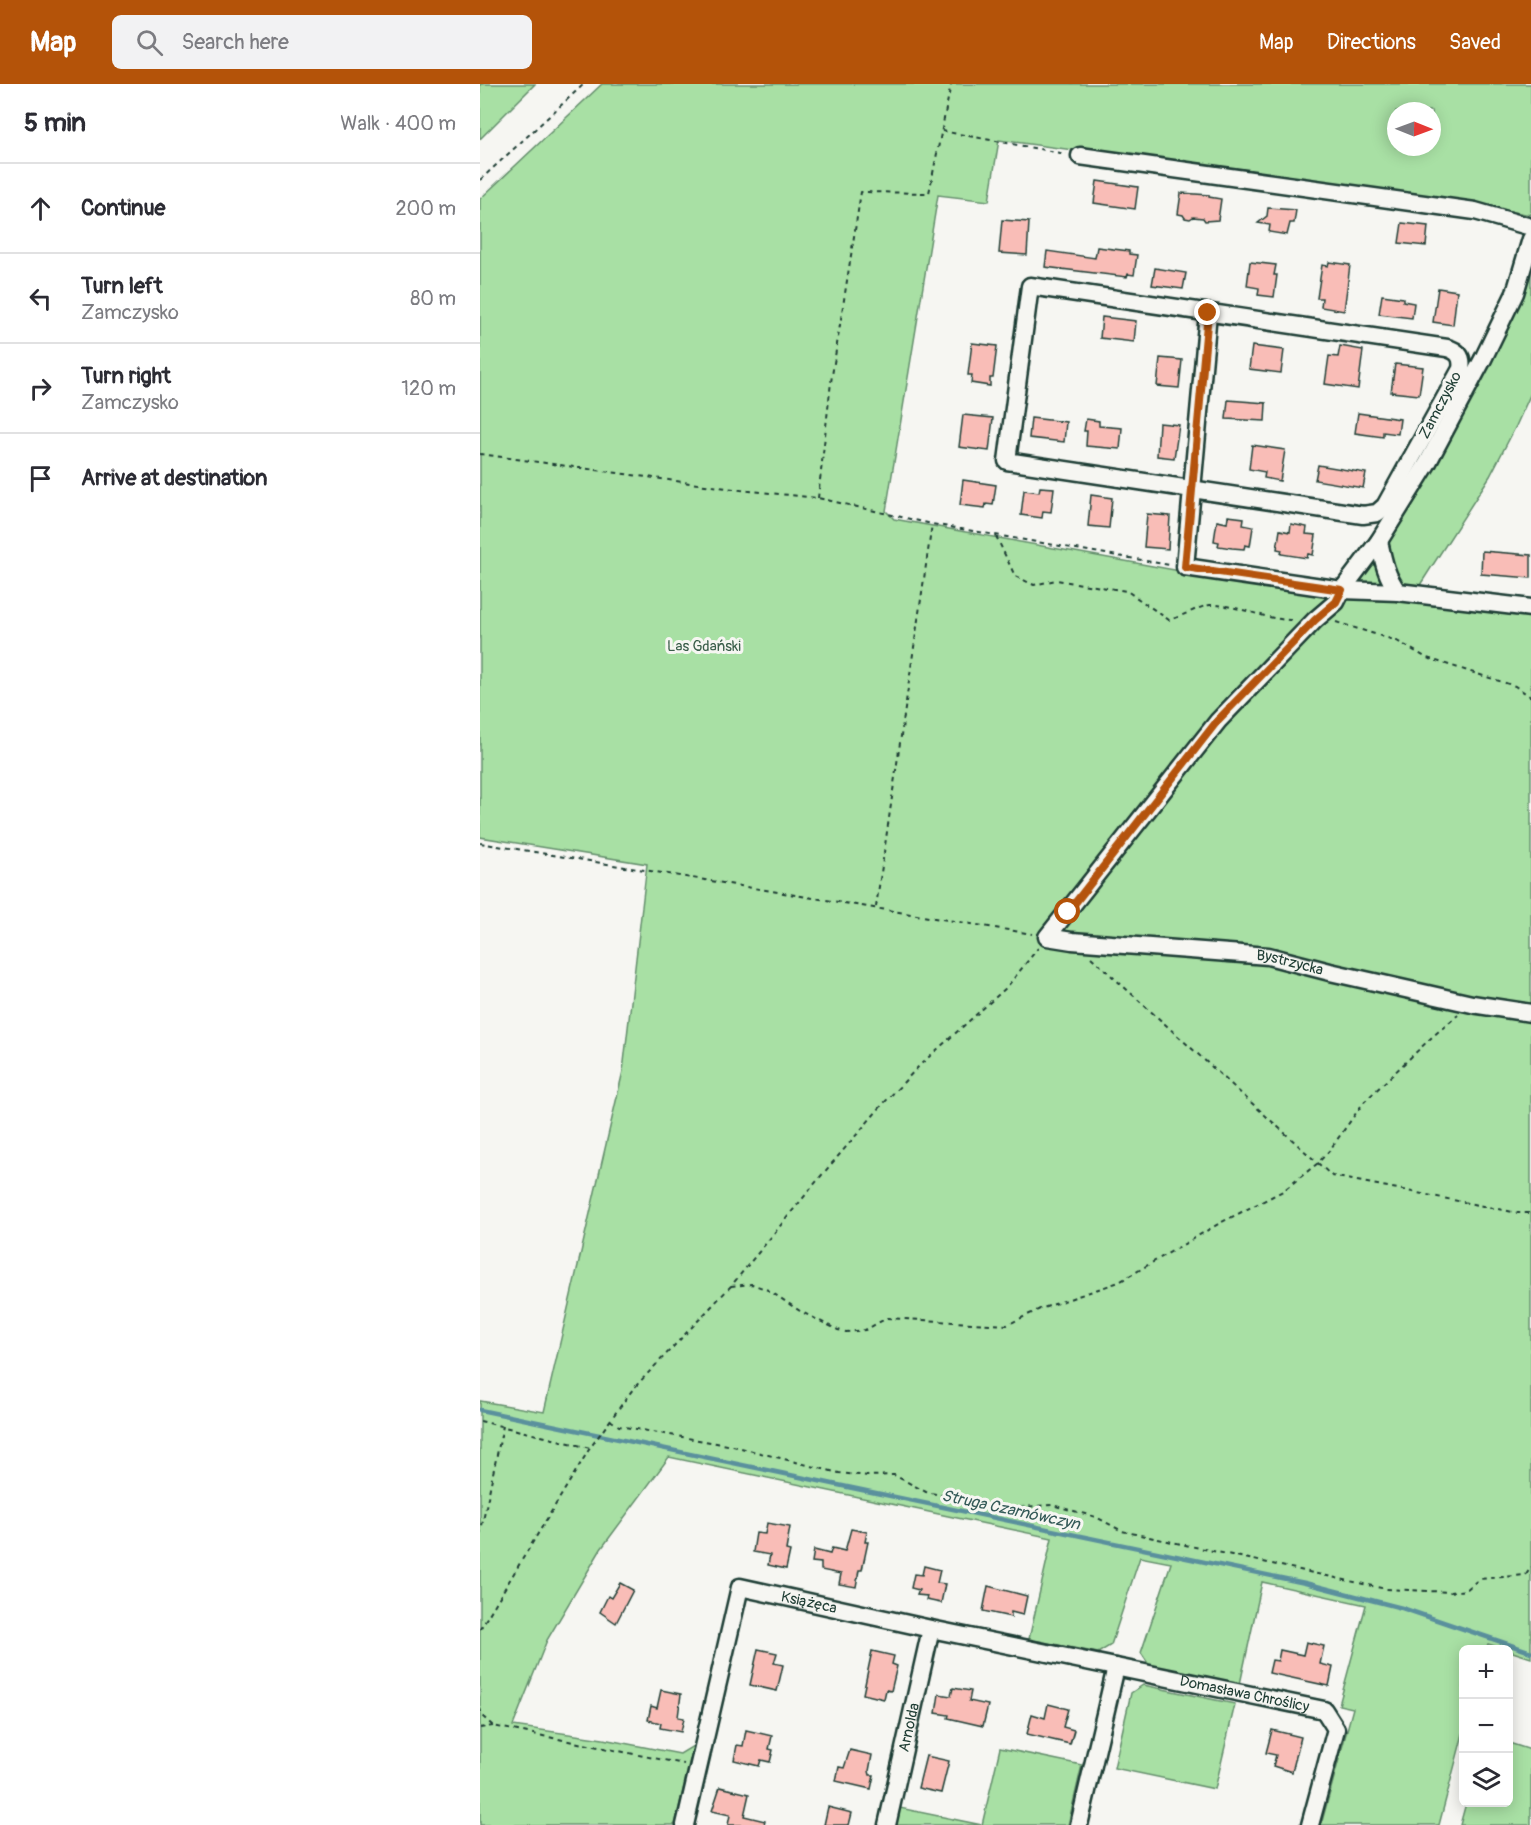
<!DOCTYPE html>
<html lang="en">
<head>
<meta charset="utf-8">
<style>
  :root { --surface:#fff; --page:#f2f2f3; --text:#2b2b33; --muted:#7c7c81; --line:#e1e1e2; --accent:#b45309 }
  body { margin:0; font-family:Pangolin,sans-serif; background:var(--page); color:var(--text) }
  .controls { position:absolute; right:18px; bottom:18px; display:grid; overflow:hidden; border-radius:9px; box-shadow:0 3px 15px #0003 }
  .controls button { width:54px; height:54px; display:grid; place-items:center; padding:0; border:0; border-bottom:2px solid var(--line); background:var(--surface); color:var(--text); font:30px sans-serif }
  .compass { position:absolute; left:907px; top:18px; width:54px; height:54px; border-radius:50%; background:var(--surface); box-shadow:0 3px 15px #0003; rotate:91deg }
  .stop { position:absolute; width:18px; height:18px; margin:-14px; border:4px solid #b45309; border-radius:50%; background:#fff }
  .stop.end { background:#b45309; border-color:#fff; box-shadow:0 2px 6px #0008 }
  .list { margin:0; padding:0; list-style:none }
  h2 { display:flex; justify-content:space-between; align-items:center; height:78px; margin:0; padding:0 24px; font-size:26px }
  h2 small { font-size:20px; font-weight:400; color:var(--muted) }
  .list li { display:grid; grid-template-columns:39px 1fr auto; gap:18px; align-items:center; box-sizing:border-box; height:90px; padding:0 24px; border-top:2px solid var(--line) }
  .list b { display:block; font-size:22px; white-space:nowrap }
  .list p { margin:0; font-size:20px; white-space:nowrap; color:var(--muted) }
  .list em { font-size:20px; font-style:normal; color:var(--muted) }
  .icon { flex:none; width:33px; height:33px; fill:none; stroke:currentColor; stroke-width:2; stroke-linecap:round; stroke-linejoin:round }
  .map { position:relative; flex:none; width:1051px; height:1741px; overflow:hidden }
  header { display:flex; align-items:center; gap:36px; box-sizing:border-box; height:84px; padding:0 30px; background:var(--accent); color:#fff }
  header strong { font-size:28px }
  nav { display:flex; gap:33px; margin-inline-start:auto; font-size:21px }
  .search { width:420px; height:54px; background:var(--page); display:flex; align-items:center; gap:15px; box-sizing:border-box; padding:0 21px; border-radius:9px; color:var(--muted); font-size:22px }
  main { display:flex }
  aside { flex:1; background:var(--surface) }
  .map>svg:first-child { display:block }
  .green { fill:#a8e0a4; stroke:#648e6c; stroke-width:1.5; fill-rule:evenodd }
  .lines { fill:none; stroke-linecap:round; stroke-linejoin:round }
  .stream { stroke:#5a909d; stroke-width:4.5 }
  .building { fill:#f9bdb7; stroke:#1f3d34; stroke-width:1.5 }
  .minor-casing { stroke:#1f3d34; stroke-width:21 }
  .path { stroke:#1f3d34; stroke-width:2; stroke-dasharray:4.5 4.5; stroke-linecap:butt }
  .minor { stroke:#f6f6f2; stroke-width:16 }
  .route { stroke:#b45309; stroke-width:8 }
  .labels { text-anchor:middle; stroke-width:6; stroke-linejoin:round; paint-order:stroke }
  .street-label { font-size:15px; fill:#1f3d34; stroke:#f6f6f2 }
  .park-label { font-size:15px; fill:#3a5e4a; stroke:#f6f6f2 }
  .water-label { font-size:16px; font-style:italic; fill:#335957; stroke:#f6f6f2 }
</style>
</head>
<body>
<header>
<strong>Map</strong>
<div class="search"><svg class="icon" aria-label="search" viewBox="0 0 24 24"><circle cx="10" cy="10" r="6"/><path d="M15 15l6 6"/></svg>Search here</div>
<nav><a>Map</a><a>Directions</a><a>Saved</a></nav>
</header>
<main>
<aside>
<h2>5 min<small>Walk · 400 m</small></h2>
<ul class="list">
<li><svg class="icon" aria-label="ahead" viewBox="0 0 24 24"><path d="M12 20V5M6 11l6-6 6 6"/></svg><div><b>Continue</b></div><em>200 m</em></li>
<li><svg class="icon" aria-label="left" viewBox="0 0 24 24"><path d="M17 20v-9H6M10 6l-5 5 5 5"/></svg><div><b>Turn left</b><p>Zamczysko</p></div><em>80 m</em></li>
<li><svg class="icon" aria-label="right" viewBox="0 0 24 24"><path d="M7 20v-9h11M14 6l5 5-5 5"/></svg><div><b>Turn right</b><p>Zamczysko</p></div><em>120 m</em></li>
<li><svg class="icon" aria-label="arrive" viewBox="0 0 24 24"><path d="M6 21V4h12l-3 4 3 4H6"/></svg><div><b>Arrive at destination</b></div></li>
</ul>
</aside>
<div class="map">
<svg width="1051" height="1741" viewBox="0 0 1051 1741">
  <rect width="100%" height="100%" fill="#f6f6f2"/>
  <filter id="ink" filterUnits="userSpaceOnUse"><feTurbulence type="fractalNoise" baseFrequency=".0167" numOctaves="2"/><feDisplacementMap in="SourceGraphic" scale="12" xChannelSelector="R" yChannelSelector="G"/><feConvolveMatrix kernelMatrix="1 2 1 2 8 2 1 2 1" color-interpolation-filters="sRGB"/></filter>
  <g filter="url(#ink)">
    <g class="green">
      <polygon points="0,0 55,0 0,55"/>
      <path d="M 122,0 L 1051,0 L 1051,131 L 992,120 L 519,56 L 509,117 L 458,111 L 406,427 L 414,435 L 700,487 L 842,510 L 861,519 L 915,447 L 955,381 L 1040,219 L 1051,182 L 1051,309 L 1036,342 L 1010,392 L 931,515 L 1051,531 L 1051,1574 L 1008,1560 L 1006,1565 L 984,1566 L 983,1650 L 959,1741 L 841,1741 L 873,1624 L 859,1621 L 886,1521 L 782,1498 L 760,1600 L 669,1581 L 661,1569 L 691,1479 L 660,1473 L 631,1561 L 618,1569 L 549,1555 L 572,1454 L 189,1373 L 121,1465 L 67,1556 L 33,1642 L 123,1655 L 200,1670 L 213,1662 L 195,1741 L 0,1741 L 0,1317 L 64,1328 L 143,987 L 167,780 L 0,753 L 0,115 ZM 916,27 L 952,27 L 952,63 L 916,63 Z"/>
      <polygon points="663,1601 755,1620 735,1705 634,1684 651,1609"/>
      <polygon points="1029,1659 1051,1666 1051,1741 980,1741 986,1719 1028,1718"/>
      <polygon points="520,1664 602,1681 588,1741 414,1741 420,1724 502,1741"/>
    </g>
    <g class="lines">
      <polyline class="stream" points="0,1326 825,1499 922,1524 1051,1568"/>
    </g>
    <g class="building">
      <polygon points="617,97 658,103 655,125 614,119"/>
      <polygon points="701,109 729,111 729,113 741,115 738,136 725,137 723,134 713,133 710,135 705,134 703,131 698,130"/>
      <polygon points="788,124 816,126 814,139 810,139 807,151 789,148 790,141 778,139 787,132"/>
      <polygon points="522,136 549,138 547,171 519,169"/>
      <polygon points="922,139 948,142 946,162 919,159"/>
      <polygon points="617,163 649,167 649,170 657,171 654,191 648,190 647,193 565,183 567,167 615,174"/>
      <polygon points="770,178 796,181 794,191 797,191 794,213 778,211 779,204 767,202"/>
      <polygon points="849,178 870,181 864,227 841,223 842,214 837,214 842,181 848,182"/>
      <polygon points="675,184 706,189 703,205 672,201"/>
      <polygon points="958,204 977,207 973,241 953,238"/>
      <polygon points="902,211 923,214 923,217 934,219 932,234 899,230"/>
      <polygon points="622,233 656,237 654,258 620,254"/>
      <polygon points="492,259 517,262 513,294 510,294 510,302 491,299 492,291 488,291"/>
      <polygon points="772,262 804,266 801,289 769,285"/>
      <polygon points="860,262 883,266 878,305 845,300 849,272 858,273"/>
      <polygon points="680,274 702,276 699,304 677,302"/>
      <polygon points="915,280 943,283 939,311 911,308"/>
      <polygon points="748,316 786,319 785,337 746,335"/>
      <polygon points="878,329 920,335 918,350 903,348 903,353 875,349"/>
      <polygon points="483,331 513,334 509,367 479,363"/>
      <polygon points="551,334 586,338 584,358 549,354"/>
      <polygon points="606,335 619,337 619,342 642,344 640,365 606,362 607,347 604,347"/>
      <polygon points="679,339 699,341 694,374 677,372"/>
      <polygon points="772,361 805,366 800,397 784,394 785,388 769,385"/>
      <polygon points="838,381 886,389 883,404 835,396"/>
      <polygon points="483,396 516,401 513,421 506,420 505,424 480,421"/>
      <polygon points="560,403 574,404 571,428 563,427 562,434 541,431 544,406 559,408"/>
      <polygon points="611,411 632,414 629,444 608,442"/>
      <polygon points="667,430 690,432 688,465 664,463"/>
      <polygon points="748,432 764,434 763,441 773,443 770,462 765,461 764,465 752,464 738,462 739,458 734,457 737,437 747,439"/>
      <polygon points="811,440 827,443 826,450 836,451 833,471 828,470 827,474 801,470 802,466 797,465 800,446 810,448"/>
      <polygon points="1002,467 1051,471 1051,494 1001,490"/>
      <polygon points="287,1439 310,1443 306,1466 310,1467 306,1485 288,1481 290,1471 273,1468 276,1449 285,1450"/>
      <polygon points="371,1445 387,1448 385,1458 388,1458 382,1486 379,1486 376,1503 359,1500 361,1490 341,1486 341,1479 332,1478 334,1466 350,1470 352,1464 365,1467"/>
      <polygon points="444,1482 460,1486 457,1499 465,1500 461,1519 446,1516 447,1512 437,1511 439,1506 431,1504 434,1490 442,1491"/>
      <polygon points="140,1499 153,1506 136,1539 120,1528 128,1512 131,1514"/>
      <polygon points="508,1502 547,1512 543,1531 531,1528 531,1533 503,1527"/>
      <polygon points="826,1558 844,1562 840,1580 853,1583 849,1602 789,1589 792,1576 798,1577 800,1566 823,1571"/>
      <polygon points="278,1565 297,1569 294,1579 303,1581 297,1607 270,1601"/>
      <polygon points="392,1567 414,1572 412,1580 417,1582 411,1607 406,1606 404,1615 383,1610"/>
      <polygon points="473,1604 491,1607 489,1617 508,1621 503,1642 468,1634 469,1631 456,1629 459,1610 471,1612"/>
      <polygon points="181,1606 201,1610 198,1633 204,1634 201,1648 180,1644 181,1639 168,1636 171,1622 177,1624"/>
      <polygon points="568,1620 588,1625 583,1643 594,1646 590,1660 547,1650 552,1630 565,1634"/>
      <polygon points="266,1646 292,1652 289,1665 293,1666 290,1678 281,1676 279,1682 254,1676 257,1661 263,1662"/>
      <polygon points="792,1646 821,1653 812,1688 793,1682 796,1671 786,1669"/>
      <polygon points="370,1666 392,1671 389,1687 390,1691 394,1691 391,1705 356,1697 359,1683 364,1684"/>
      <polygon points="446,1672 469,1677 461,1709 438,1704"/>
      <polygon points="240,1703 269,1710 264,1732 285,1737 284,1741 248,1741 250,1731 232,1727"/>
      <polygon points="348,1723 372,1729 369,1741 344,1741"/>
    </g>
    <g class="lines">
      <g class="minor-casing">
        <g id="minor">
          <polyline points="600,72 995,127 1051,143"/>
          <path id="s1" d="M 1051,155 L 1035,209 L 1003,275 L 947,380 L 899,457 L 862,506 L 856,518 L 835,536 L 738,637 L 567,853 L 592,857 L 788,872 L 850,888 L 992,920 L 1051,929"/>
          <path d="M 550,202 L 967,264 C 978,267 983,273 981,285 L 905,422 L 897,429 L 883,431 L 527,377 Z"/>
          <polyline points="728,229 705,483 862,506 918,508 1051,524"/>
          <path d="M 899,457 C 903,476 906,492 918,508"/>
          <path id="s2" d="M 205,1741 L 260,1503 L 451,1545 L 844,1626 L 856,1645 L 830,1741"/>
          <path id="s3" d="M 407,1741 L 451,1545"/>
          <polyline points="599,1741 636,1583"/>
        </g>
      </g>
      <g class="path">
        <polyline points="462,47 586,70"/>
        <polyline points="0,96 104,0"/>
        <polyline points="0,370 261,406 338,414 452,440 690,481"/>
        <polyline points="338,414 351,298 381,108 449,109 471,0"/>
        <path d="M 516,452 L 535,492 L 554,501 L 576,496 L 647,507 L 689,536 C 701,533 720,522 730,521 C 758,520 786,537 815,536"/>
        <polyline points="856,538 917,557 947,574 1035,602 1051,613"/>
        <polyline points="0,759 552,850"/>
        <polyline points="396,823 452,440"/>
        <polyline points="611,873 852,1092 1038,1129 1051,1129"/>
        <polyline points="251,1202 272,1200 288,1206 320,1227 358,1246 366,1248 385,1246 407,1234 527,1241 560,1225 639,1198 740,1139 803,1107 838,1079 849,1067 884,1018 952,953 978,931"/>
        <polyline points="130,1336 139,1342 253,1362 359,1389 388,1392 414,1391 446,1408 525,1424 572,1421 616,1433 642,1447 906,1505 970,1508 986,1506 999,1495 1046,1491 1051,1483"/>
        <polyline points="0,1337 110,1364"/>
        <polyline points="0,1451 23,1342"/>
        <polyline points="0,1545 110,1364 153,1305 251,1202 341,1092 404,1019 440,981 527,903 558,864"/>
        <polyline points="0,1624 2,1632 13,1642 204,1680"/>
        <polyline points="0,1644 13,1642"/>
      </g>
      <use href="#minor" class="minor"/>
    </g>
  </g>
  <g class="lines" filter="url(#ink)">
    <polyline class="route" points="588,828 738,636 835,536 856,518 862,506 705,483 728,229"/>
  </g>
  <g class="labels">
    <g class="street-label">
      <text transform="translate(960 321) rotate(-62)" y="5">Zamczysko</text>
      <text dy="5" stroke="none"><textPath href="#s1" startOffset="1102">Bystrzycka</textPath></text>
      <text dy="5" stroke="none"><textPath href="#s2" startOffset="315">Książęca</textPath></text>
      <text dy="5" stroke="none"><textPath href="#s2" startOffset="760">Domasława Chroślicy</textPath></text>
      <text dy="5" stroke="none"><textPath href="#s3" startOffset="100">Arnolda</textPath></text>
    </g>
    <g class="park-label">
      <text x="224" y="567">Las Gdański</text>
    </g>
    <g class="water-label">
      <text transform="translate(531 1425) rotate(12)" y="6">Struga Czarnówczyn</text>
    </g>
  </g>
</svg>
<div class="controls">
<button>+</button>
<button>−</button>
<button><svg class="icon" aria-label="layers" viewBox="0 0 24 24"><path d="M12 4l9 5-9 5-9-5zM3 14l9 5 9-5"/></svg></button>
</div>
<svg class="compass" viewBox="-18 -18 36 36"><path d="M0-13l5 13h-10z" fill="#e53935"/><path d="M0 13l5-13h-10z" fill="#7c7c81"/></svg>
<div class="stop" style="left:588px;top:828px"></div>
<div class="stop end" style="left:728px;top:229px"></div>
</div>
</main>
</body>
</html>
